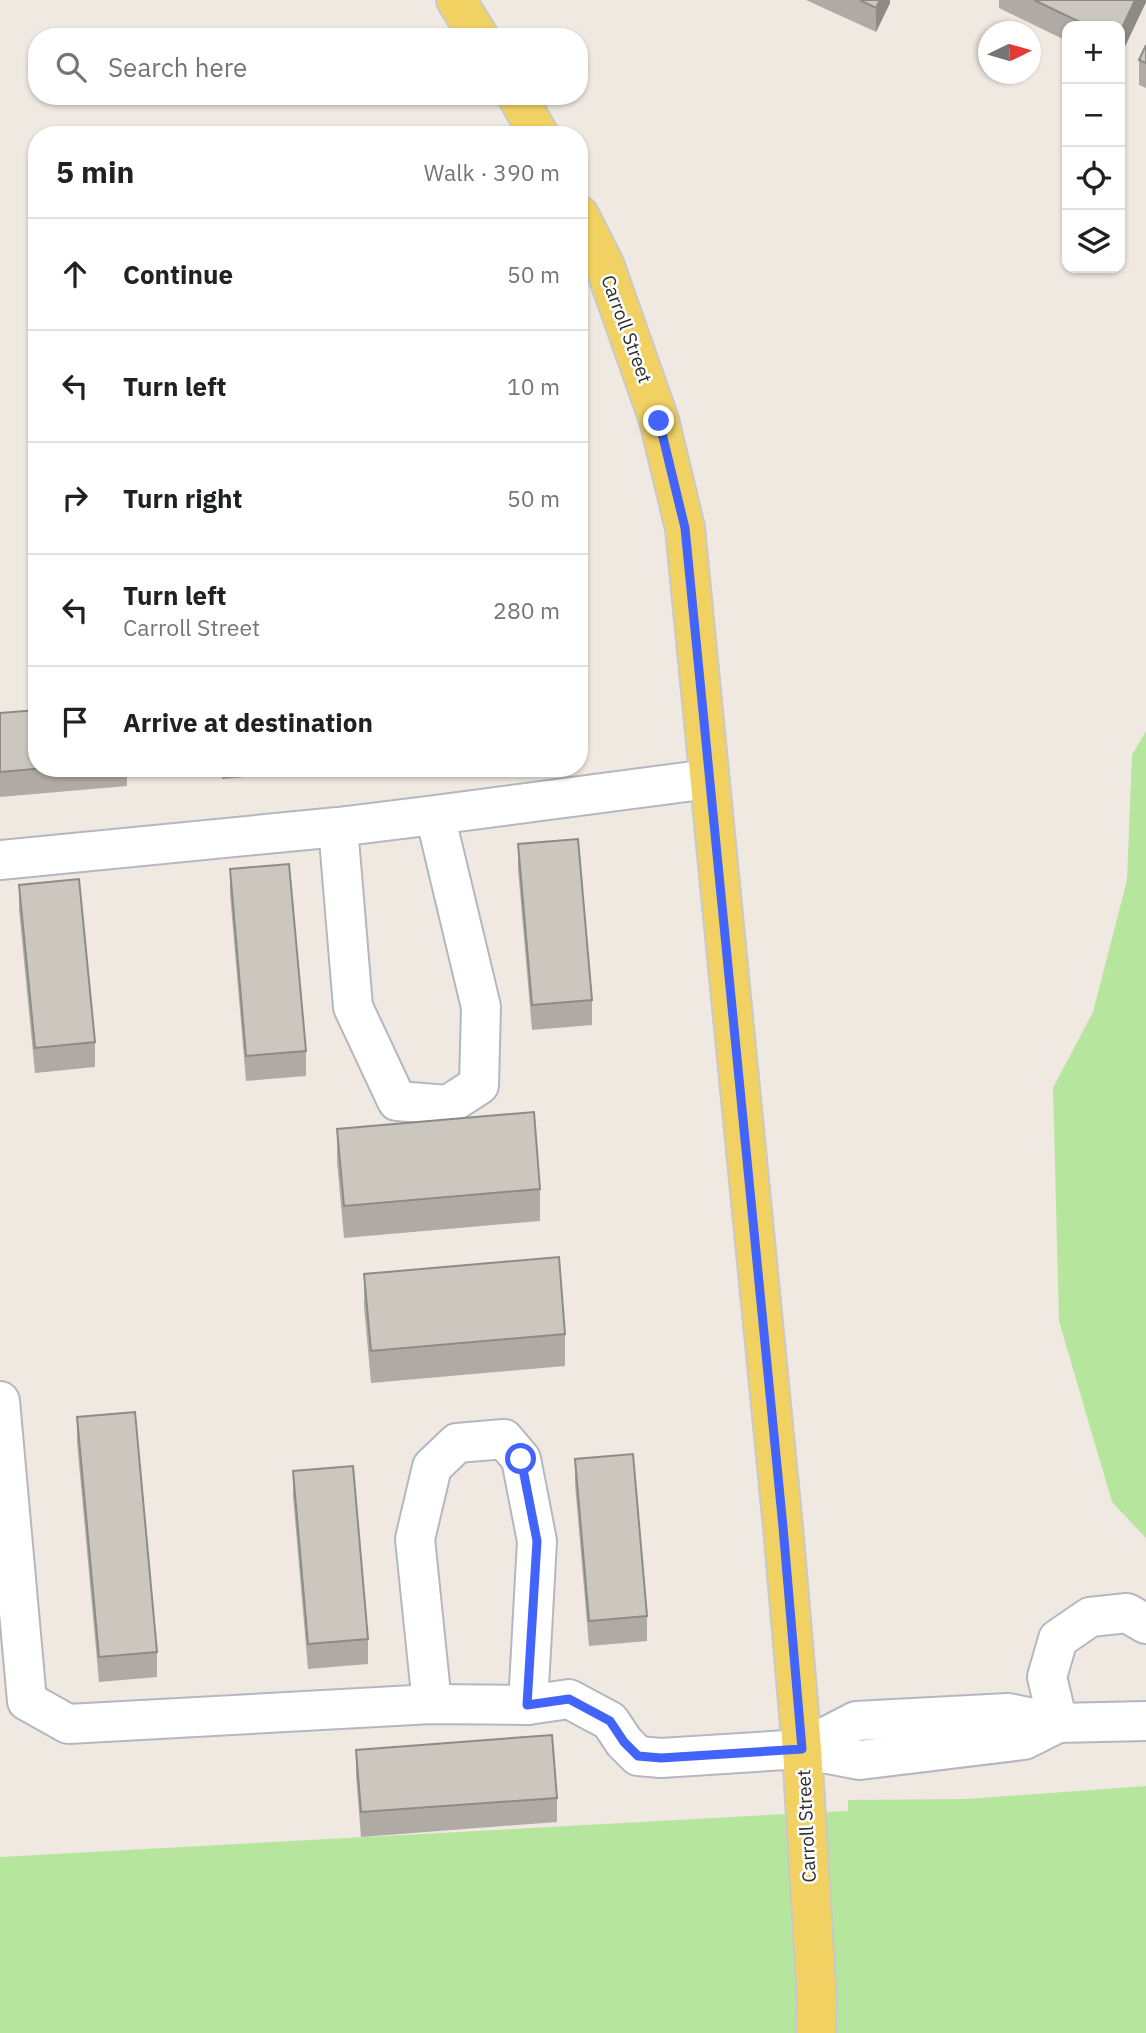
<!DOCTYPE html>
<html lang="en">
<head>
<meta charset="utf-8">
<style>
  :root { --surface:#fff; --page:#f2f2f2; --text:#202124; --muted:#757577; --line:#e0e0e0 }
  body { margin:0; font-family:"IBM Plex Sans",sans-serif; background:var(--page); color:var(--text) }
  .controls { position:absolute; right:21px; top:21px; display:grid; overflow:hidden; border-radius:14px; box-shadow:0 2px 5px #0004 }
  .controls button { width:63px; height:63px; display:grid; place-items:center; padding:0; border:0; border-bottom:2px solid var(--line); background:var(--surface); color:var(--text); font:35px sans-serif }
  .compass { position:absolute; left:978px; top:21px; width:63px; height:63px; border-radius:50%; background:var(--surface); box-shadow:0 2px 5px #0004; rotate:85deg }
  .stop { position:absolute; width:21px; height:21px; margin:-16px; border:5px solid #4264fb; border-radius:50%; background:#fff }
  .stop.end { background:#4264fb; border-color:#fff; box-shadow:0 2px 7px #0008 }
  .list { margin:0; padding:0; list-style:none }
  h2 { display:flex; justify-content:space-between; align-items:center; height:91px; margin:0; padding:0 28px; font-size:30px }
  h2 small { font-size:23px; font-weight:400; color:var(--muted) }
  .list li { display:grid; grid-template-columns:46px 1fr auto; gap:21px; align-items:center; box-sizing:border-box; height:112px; padding:0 28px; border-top:2px solid var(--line) }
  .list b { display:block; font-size:26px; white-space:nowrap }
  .list p { margin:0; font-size:23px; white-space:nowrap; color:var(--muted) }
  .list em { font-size:23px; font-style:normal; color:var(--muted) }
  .icon { flex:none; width:38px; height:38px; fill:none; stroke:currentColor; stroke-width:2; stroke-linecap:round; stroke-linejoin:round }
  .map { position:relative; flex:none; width:1146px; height:2033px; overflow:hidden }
  .search { position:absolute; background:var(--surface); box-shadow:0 2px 5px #0004; left:28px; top:28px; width:560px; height:77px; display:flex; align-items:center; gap:18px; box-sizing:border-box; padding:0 24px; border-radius:28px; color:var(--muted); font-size:26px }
  .panel { position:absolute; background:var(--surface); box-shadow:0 2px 5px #0004; left:28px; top:126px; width:560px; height:651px; border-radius:28px }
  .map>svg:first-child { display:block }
  .green { fill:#b6e59e }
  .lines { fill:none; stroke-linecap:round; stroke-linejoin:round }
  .minor-casing { stroke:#b4b7c1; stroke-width:42 }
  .major-casing { stroke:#c9c9c9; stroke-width:42 }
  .minor { stroke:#fff; stroke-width:38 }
  .major { stroke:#f2d163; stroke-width:38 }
  .wall { fill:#afaba4 }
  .shaded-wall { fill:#8e8b86 }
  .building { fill:#cbc7bf; stroke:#8e8b86; stroke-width:2 }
  .route { stroke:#4264fb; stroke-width:9 }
  .labels { text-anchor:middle; stroke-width:5; stroke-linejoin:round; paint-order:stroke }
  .street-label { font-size:19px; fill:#2e2e2e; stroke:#fff }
</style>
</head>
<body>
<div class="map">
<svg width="1146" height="2033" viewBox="0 0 1146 2033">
  <rect width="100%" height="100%" fill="#efe9e1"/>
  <g class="green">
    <polygon points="1146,731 1146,1538 1112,1502 1059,1321 1053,1088 1093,1012 1127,880 1132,755"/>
    <polygon points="1146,1786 1146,2033 835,2033 824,1812 848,1811 848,1800 966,1799"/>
    <polygon points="787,1814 798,2003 797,2033 0,2033 0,1857"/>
  </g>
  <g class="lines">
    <g class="minor-casing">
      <g id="minor">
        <polyline points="435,815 338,827 353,1007 397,1101 448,1105 479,1085 481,1007 435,815 709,779"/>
        <polyline points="0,860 338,827"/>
        <polyline points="0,1401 27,1701 68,1724 432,1704 528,1705 569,1699 610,1721 624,1742 638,1756 661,1758 802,1749 860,1760 1024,1740 1058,1723"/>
        <polyline points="432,1704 415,1539 432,1467 457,1443 504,1439 521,1459 537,1541 528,1705"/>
        <polyline points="1058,1723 1047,1677 1058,1639 1090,1617 1127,1613 1146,1624"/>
        <polyline points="802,1749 856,1721 1008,1713 1058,1723 1146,1721"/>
      </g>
    </g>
    <g class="major-casing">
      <g id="major">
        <polyline points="456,0 479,37"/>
        <polyline points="517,96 539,135"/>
        <polyline points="579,215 604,264 659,420 685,528 783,1527 802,1749 817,2002 816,2033"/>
      </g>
    </g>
    <use href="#minor" class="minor"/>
    <use href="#major" class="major"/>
  </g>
  <g class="wall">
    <polygon points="806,0 890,0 890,3 876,32"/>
    <polygon points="999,0 1146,0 1146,2 1120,57 1120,26 1067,26 1067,41 999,8"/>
    <polygon points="1146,45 1146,88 1139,85 1139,60"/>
    <polygon points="0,713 37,768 127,768 127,786 0,797"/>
    <polygon points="221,768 345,768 222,779"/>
    <polygon points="518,844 592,1000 592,1025 532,1030 518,869"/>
    <polygon points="230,869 306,1051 306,1076 246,1081 230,894"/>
    <polygon points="19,885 95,1042 95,1067 35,1073 19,910"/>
    <polygon points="337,1129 540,1189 540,1221 344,1238 337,1161"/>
    <polygon points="364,1274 565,1334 565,1366 371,1383 364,1306"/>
    <polygon points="77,1417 157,1652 157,1677 99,1682 77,1442"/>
    <polygon points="575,1459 647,1616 647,1641 589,1646 575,1484"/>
    <polygon points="293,1471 368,1639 368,1664 308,1669 293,1496"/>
    <polygon points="356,1750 557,1798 557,1822 361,1837 356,1775"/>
  </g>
  <g class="shaded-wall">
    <polygon points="880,0 890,0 890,3 876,32 876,8"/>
    <polygon points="1135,0 1146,0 1146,2 1120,57 1120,32"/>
  </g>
  <g class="building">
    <polygon points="860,0 880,0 876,8"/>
    <polygon points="1034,0 1135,0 1120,32 1120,26 1088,26"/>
    <polygon points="1146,45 1146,63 1139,60"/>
    <polygon points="37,710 37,768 45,768 0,772 0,713"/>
    <polygon points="578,839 592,1000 532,1005 518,844"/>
    <polygon points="289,864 306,1051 246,1056 230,869"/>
    <polygon points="79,879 95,1042 35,1048 19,885"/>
    <polygon points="534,1112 540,1189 344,1206 337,1129"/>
    <polygon points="559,1257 565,1334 371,1351 364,1274"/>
    <polygon points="135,1412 157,1652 99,1657 77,1417"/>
    <polygon points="633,1454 647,1616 589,1621 575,1459"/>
    <polygon points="353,1466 368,1639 308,1644 293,1471"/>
    <polygon points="552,1735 557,1798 361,1812 356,1750"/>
  </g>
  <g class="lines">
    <polyline class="route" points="521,1459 537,1541 527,1705 569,1699 610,1721 624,1742 638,1756 661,1758 802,1749 783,1527 685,528 659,421"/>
  </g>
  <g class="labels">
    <g class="street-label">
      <text transform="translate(627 329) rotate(70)" y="7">Carroll Street</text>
      <text transform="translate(806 1826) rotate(-93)" y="7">Carroll Street</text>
    </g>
  </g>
</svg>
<div class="controls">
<button>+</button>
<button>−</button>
<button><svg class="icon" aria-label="locate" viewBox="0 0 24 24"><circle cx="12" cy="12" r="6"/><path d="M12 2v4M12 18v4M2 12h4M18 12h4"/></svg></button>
<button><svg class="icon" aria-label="layers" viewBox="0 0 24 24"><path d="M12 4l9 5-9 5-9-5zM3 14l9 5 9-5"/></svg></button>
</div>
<svg class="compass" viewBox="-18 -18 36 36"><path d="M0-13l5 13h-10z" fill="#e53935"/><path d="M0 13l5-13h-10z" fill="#757577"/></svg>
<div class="stop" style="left:521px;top:1459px"></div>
<div class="stop end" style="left:659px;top:421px"></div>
<div class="search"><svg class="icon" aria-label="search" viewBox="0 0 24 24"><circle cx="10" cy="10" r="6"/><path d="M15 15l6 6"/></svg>Search here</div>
<section class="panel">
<h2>5 min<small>Walk · 390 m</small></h2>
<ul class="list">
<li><svg class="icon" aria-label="ahead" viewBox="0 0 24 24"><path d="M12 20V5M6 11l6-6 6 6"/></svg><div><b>Continue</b></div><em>50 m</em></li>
<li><svg class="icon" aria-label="left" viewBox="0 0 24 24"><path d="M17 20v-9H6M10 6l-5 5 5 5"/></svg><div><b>Turn left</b></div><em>10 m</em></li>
<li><svg class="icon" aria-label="right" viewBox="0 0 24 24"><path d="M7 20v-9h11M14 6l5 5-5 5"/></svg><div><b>Turn right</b></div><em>50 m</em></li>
<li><svg class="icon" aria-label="left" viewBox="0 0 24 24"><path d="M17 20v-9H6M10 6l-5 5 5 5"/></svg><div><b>Turn left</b><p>Carroll Street</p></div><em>280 m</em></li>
<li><svg class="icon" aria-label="arrive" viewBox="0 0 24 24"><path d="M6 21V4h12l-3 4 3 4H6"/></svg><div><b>Arrive at destination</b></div></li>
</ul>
</section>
</div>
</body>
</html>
